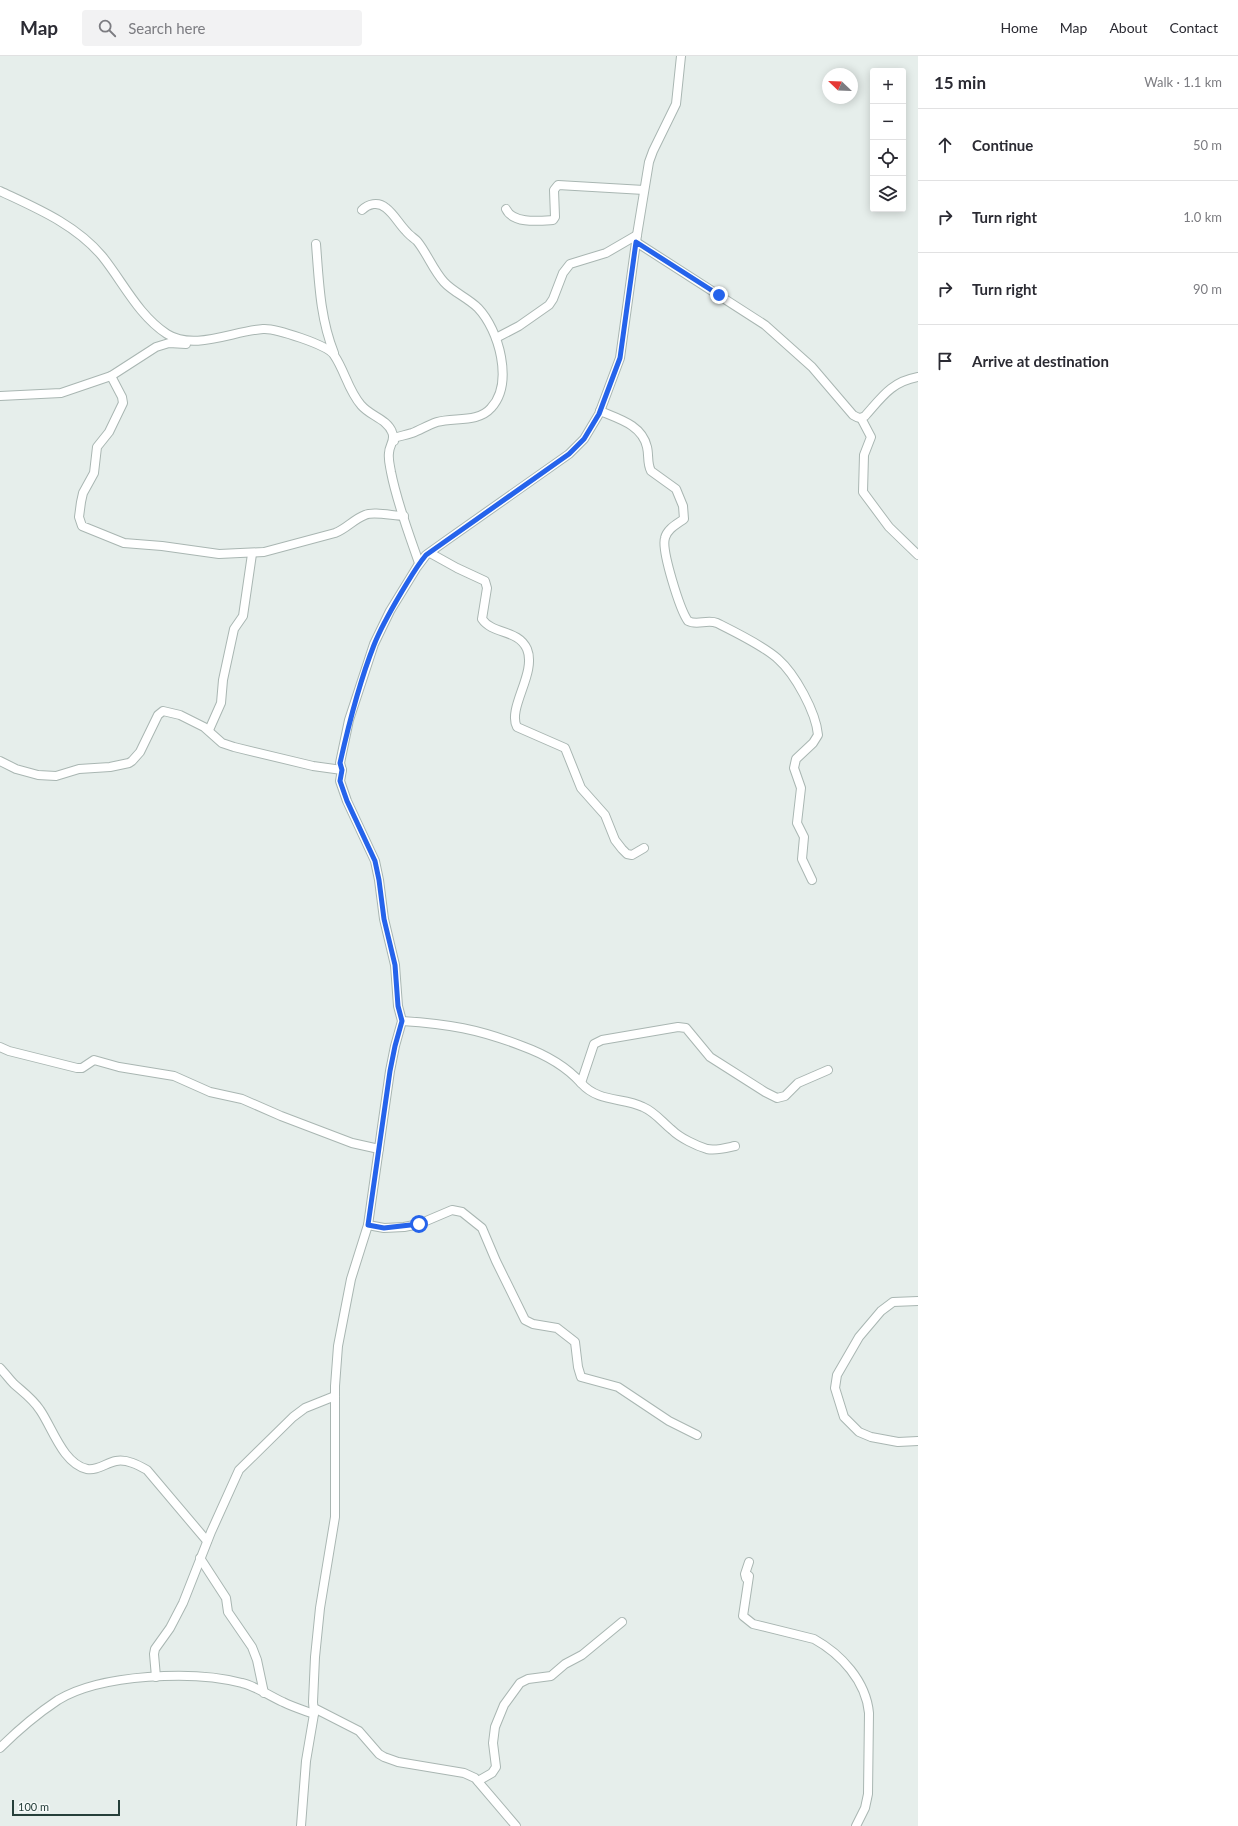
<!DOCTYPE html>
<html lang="en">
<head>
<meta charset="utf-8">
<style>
  :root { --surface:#fff; --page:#f2f2f3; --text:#2b2b33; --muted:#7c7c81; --line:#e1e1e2 }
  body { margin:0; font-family:Lato,sans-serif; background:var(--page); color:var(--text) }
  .controls { position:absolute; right:12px; top:12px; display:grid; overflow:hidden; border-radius:4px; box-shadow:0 2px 10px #0003 }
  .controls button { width:36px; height:36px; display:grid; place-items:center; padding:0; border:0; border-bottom:1px solid var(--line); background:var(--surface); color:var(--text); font:20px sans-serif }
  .compass { position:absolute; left:822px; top:12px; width:36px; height:36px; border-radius:50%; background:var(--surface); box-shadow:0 2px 10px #0003; rotate:293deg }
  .scale { position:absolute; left:12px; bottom:10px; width:108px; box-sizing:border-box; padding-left:4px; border:2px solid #263f3a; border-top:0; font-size:11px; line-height:14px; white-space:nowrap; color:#263f3a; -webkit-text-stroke:3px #f6faf9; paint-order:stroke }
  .stop { position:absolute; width:12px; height:12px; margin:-9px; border:3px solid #2563eb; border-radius:50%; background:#fff }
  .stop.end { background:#2563eb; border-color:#fff; box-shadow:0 1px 4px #0008 }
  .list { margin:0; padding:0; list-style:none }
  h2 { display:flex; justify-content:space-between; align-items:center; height:52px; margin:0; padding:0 16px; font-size:17px }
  h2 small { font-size:13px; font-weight:400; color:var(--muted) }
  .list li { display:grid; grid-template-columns:26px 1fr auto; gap:12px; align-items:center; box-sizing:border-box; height:72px; padding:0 16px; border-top:1px solid var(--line) }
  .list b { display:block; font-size:15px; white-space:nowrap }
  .list em { font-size:13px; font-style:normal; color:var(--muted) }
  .icon { flex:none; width:22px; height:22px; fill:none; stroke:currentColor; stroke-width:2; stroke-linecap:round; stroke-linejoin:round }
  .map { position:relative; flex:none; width:918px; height:1770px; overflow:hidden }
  header { display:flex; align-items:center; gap:24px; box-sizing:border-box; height:56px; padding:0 20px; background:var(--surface); border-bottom:1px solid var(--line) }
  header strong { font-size:19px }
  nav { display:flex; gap:22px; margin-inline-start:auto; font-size:14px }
  .search { width:280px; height:36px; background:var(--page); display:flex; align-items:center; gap:10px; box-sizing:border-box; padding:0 14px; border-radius:4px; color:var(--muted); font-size:15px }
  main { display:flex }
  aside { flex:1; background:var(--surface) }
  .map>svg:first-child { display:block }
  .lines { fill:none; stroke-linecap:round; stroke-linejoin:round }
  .street-casing { stroke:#a9b6b2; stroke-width:10 }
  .street { stroke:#fff; stroke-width:8 }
  .route { stroke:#2563eb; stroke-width:5 }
</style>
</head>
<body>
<header>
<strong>Map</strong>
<div class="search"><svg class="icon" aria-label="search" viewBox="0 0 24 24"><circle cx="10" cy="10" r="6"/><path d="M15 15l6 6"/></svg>Search here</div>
<nav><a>Home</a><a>Map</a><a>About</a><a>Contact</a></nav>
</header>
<main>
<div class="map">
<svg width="918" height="1770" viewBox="0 0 918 1770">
  <rect width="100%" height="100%" fill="#e6eeeb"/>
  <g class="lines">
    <g class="street-casing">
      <g id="street">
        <path d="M 0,135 C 36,152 75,168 102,200 C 123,226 138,259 167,278 C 194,295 233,275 263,273 C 275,272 328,289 334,299 C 345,315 348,334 361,349 C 370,360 387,363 392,376 C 396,384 389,389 389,397 C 388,403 390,410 391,416 C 397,447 409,478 419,507"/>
        <path d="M 506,153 C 513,168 539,165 553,164 L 555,161 L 554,134 L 558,129 L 644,134"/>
        <path d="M 362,154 C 368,148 378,145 386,152 C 394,158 399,168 406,175 C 409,179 414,182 417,185 C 427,197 433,214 444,226 C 453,236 468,242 478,252 C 499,274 514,327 491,352 C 478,367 454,361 437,366 C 428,369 420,374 412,377 C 406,379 400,380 394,382 L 394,385"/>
        <path d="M 636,186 L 765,269 L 812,311 L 853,359 C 858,362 860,363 865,360 C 882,341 891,326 918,321"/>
        <path d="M 316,188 C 319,226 320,262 334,297"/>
        <polyline points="496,282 519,270 549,249 553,243 563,217 570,208 606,197 637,179"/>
        <path d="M 111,320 L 122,341 L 123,347 L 109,376 L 97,391 L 94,417 L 83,437 L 81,446 L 79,461 L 82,470 L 124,487 L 162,490 L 219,498 L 264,496 L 335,477 C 346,473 354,463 365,459 C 373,455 394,460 404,460"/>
        <polyline points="0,340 61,337 111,320 156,291 169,287 186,288"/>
        <path d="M 600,355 C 619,363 642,369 647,391 C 649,399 647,408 651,415 L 676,433 L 683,450 L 684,463 C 677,468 667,473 665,482 C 661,494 680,554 688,565 C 697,570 707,563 717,567 C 735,576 764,590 778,603 C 795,618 816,656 818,679 L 813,687 L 796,703 L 794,712 L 801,732 L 797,767 L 804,781 L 802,803 L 812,824"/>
        <polyline points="861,362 871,381 864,399 863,436 889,471 918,499"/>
        <path d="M 430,497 L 457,512 L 485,525 L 487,532 L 482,563 C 493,579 518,573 527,593 C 537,617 507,652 517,671 L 565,692 L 581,732 L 605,759 L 615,784 L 622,793 L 627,798 L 632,799 L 644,792"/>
        <polyline points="209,674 221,647 223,624 234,573 243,560 252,498"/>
        <polyline points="0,705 16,713 38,719 56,720 79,713 110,711 129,707 132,705 140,696 158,659 163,655 180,659 204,671 222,687 234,691 313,710 342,714"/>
        <path d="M 402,965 C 449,968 478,973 522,990 C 544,998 565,1009 581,1027 L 594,988 L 602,984 L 678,971 L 686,972 L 710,1001 L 765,1036 L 777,1042 L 785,1040 L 798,1027 L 828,1014"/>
        <polyline points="0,991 9,995 77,1012 82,1012 94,1004 119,1011 174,1020 210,1036 242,1043 281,1060 352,1087 379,1093"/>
        <path d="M 581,1027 C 599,1047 623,1041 643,1051 C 655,1056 662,1066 672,1074 C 680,1082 697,1090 707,1093 C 716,1095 726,1092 735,1090"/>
        <polyline points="368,1169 384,1172 404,1171 419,1168 452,1154 462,1156 482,1172 496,1205 525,1264 533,1268 557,1272 575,1286 578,1311 581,1321 618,1331 669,1365 697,1379"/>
        <polyline points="918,1245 893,1246 881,1255 859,1281 837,1319 835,1332 844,1361 859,1376 871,1381 898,1386 918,1385"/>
        <path d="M 0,1312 C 5,1317 9,1323 14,1328 C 23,1336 33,1343 40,1354 C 52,1371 63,1408 87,1413 C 97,1415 106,1407 116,1405 C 127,1403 138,1409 147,1414 L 207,1485"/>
        <polyline points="200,1502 226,1542 228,1556 252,1591 257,1604 264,1637"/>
        <path d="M 749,1506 L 745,1518 L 746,1522 L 749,1520 L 743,1560 L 753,1568 L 814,1583 C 841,1598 866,1625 869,1657 L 868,1738 L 865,1752 L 856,1770"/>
        <polyline points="156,1621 154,1598 155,1593 170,1572 183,1547 211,1476 239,1414 293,1361 305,1352 335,1340"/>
        <polyline points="314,1652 359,1675 379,1698 384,1701 398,1706 464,1717 475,1722 516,1770"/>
        <path d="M 0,1692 C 18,1674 37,1658 58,1644 C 101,1618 194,1614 242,1627 C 256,1630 269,1640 283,1646 C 293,1651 303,1654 314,1658"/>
        <polyline points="478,1725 492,1717 496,1711 493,1687 495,1671 504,1649 520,1627 528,1623 551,1620 565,1608 582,1599 622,1566"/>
        <polyline points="301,1770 306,1705 314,1658 313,1646 315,1601 320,1552 335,1461 335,1330 338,1290 351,1223 368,1169 390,1015 395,990 402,965 398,950 395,909 384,863 379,824 375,805 347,745 340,725 342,714 340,707 349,664 374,588 390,555 417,511 426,499 447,484 569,398 584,383 599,358 620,302 637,179 649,106 653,95 676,48 681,0"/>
      </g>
    </g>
    <use href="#street" class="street"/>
  </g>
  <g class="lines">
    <path class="route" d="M 419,1168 L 384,1172 L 368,1169 L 390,1015 L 395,990 L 402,965 L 398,950 L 395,909 L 384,863 L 379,824 L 375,805 L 347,745 L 340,725 L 342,714 L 340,707 C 349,667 359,627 374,589 C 381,571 391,554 401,537 C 409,524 416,511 426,499 L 569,398 L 584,383 L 599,358 L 620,302 L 636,186 L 719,239"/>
  </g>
</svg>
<div class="controls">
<button>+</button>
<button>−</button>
<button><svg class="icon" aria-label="locate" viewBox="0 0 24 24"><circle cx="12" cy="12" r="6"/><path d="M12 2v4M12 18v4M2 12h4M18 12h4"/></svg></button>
<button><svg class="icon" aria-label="layers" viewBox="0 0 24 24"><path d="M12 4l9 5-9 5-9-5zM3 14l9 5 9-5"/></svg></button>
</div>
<svg class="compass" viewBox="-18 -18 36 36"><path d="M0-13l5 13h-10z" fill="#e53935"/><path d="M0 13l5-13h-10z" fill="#7c7c81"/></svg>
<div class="scale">100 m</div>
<div class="stop" style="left:419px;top:1168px"></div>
<div class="stop end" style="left:719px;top:239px"></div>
</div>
<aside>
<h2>15 min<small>Walk · 1.1 km</small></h2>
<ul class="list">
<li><svg class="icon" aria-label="ahead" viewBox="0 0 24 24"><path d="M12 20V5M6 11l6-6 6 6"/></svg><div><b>Continue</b></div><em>50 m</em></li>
<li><svg class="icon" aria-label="right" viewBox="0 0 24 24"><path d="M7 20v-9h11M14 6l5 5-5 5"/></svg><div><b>Turn right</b></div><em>1.0 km</em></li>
<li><svg class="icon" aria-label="right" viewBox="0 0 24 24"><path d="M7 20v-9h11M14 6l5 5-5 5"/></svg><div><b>Turn right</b></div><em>90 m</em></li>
<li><svg class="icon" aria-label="arrive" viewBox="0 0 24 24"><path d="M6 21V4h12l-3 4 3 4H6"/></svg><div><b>Arrive at destination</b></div></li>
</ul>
</aside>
</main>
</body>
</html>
